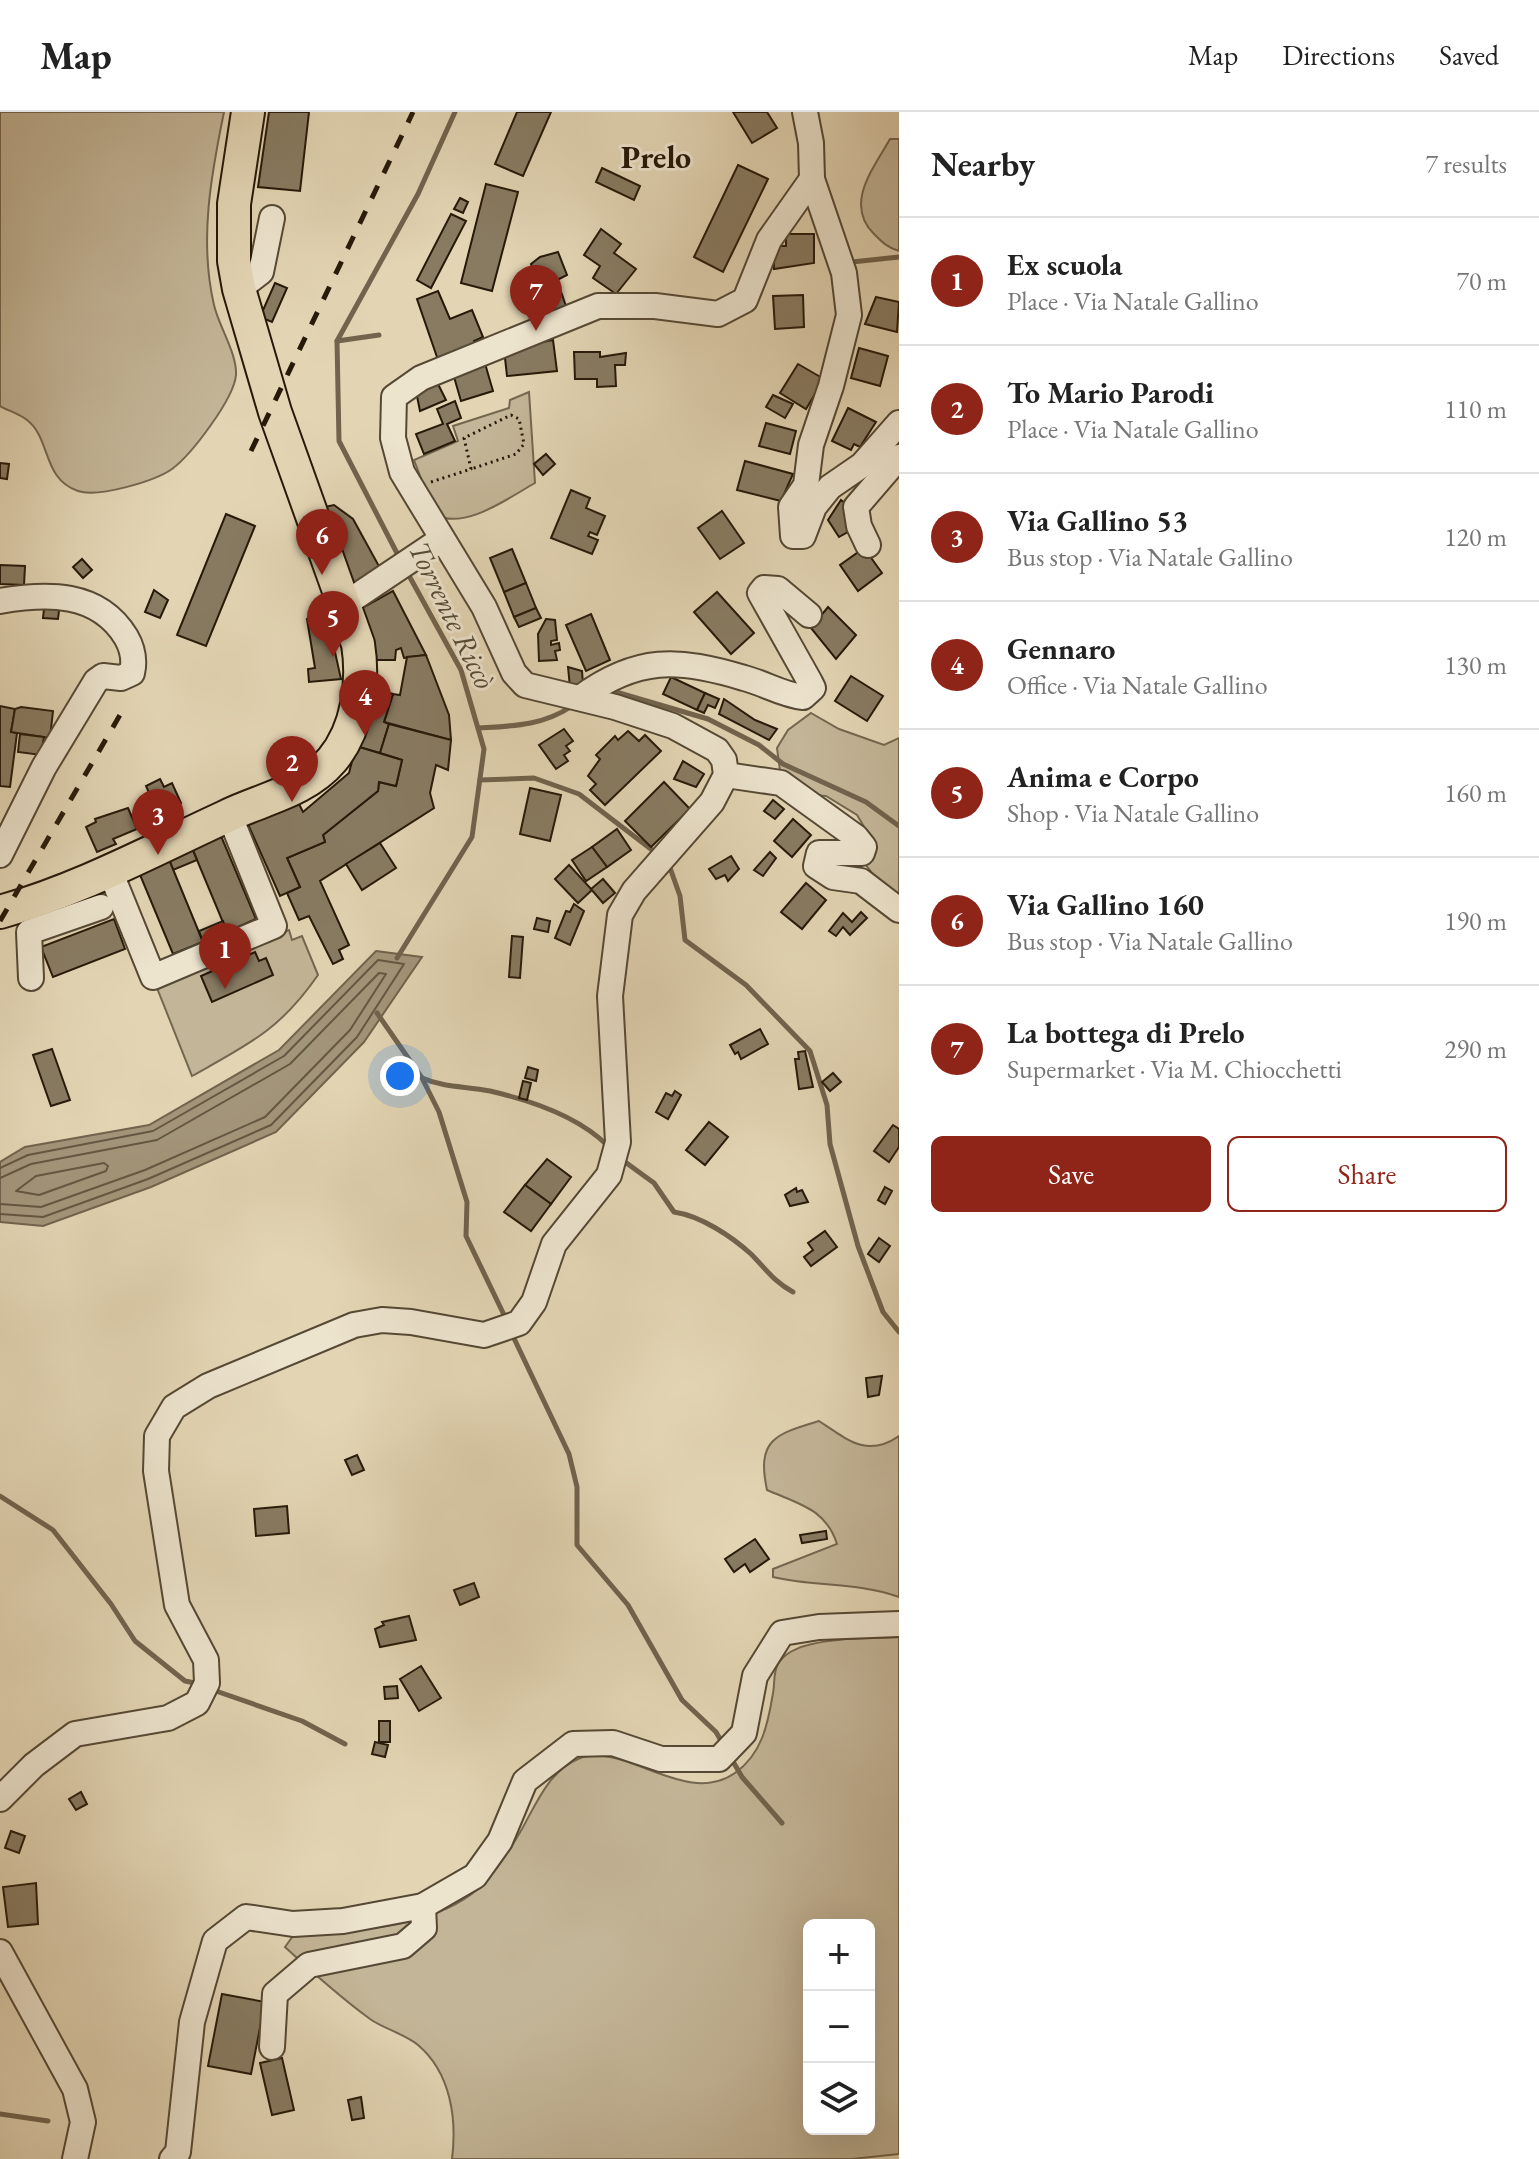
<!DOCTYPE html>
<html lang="en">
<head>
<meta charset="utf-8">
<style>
  :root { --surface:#fff; --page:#f2f2f2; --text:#222; --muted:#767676; --line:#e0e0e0; --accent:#8f2418 }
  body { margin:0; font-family:"EB Garamond",serif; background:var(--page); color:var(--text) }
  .controls { position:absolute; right:24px; bottom:24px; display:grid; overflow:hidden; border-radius:12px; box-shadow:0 8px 32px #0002 }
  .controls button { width:72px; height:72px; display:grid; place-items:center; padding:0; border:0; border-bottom:2px solid var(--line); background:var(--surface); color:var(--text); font:40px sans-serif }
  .you { position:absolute; left:400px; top:964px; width:28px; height:28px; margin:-20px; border:6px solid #fff; border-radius:50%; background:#1a73e8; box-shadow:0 0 0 12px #1a73e833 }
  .badge { display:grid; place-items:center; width:52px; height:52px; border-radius:50%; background:var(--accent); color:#fff; font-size:26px; font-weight:700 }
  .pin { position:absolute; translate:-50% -66px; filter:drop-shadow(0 2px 4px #0008) }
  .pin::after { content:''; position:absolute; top:42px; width:28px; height:24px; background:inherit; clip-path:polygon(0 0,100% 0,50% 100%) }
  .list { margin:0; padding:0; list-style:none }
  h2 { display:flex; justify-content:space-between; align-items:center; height:104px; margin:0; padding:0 32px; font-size:34px }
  h2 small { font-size:26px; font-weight:400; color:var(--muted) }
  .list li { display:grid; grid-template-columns:52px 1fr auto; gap:24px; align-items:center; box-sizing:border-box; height:128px; padding:0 32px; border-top:2px solid var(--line) }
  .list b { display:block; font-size:30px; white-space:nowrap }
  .list p { margin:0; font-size:26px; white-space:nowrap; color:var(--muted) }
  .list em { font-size:26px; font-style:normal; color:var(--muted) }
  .actions { display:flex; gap:16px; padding:24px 32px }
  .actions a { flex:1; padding:18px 0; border:2px solid var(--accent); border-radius:12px; text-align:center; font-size:28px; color:var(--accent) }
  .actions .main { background:var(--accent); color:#fff }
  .icon { flex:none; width:44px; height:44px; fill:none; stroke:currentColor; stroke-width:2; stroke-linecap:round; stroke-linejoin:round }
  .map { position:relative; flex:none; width:899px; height:2047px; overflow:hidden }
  header { display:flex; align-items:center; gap:48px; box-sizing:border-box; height:112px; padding:0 40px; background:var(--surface); border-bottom:2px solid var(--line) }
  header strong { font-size:38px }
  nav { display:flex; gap:44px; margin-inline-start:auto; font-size:28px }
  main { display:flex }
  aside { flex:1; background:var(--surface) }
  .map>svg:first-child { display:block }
  .green { fill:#c3b597; stroke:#746750; stroke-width:2; fill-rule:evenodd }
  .water { fill:#a3957a; stroke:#71634d; stroke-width:2 }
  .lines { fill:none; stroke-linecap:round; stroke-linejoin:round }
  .shore { stroke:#645742; stroke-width:2 }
  .stream { stroke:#71634d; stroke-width:5 }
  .building { fill:#887b62; stroke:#261909; stroke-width:2 }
  .minor-casing { stroke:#554834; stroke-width:28 }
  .major-casing { stroke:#261909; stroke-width:36 }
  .path { stroke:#261909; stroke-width:3; stroke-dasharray:2 4; stroke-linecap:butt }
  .minor { stroke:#ede4ce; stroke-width:24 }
  .major { stroke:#e3d5b4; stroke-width:32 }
  .rail { stroke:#261909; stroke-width:5; stroke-dasharray:14 14; stroke-linecap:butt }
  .labels { text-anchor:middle; stroke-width:6; stroke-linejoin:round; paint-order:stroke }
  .water-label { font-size:30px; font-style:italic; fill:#584b36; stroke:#ede4ce }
  .quarter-label { font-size:32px; font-weight:bold; fill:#261909; stroke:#ede4ce }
</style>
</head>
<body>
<header>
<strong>Map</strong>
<nav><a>Map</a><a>Directions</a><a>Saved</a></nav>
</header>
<main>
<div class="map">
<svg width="899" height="2047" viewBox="0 0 899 2047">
  <rect width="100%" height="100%" fill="#e3d5b4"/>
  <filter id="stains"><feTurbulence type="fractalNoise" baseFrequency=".0025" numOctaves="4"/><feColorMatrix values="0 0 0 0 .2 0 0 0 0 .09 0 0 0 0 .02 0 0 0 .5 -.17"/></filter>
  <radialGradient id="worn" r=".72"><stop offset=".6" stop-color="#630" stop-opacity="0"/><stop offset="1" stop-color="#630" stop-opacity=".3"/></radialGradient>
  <g class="green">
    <path d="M 0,0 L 224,0 C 211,63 199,129 214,193 C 219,215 237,241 236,263 C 234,287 191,343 172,357 C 155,369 98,386 78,379 C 42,367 51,326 27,308 C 20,302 9,299 0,294 Z"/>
    <path d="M 890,27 L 899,27 L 899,139 C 888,136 882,130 874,122 C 844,92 873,57 890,27 Z"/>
    <path d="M 529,280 L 535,371 C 508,386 466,418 435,403 L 414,348 L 458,329 L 453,314 L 509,296 L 510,288 Z"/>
    <polygon points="811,601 839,617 884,633 899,626 899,782 880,771 865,752 869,723 857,703 826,684 811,683 780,659 777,636 788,618"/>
    <path d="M 289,818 L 292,828 L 302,824 L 318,863 C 280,918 249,932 192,964 L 157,876 Z"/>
    <path d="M 819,1309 C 848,1328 867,1346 899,1324 L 899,1485 C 858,1470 814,1475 773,1465 L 773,1457 L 837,1432 C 826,1397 799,1392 767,1378 C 756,1327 776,1322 819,1309 Z"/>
    <path d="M 899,1525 L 899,2042 L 852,2047 L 452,2047 C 457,2007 451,1961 418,1933 C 405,1922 384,1917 370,1907 C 340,1885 312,1860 285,1835 L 293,1824 C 353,1818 431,1818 479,1776 C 496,1761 510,1737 522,1717 C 536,1692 549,1659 578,1647 C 624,1628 685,1696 735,1661 C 762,1642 768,1612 773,1581 C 775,1572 773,1560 778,1552 C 784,1542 797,1535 808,1533 C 836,1525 870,1527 899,1525 ZM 809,1813 L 869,1813 L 869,2017 L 809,2017 Z"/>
  </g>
  <polygon class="water" points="376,839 422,845 364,930 276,1020 151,1075 43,1114 0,1110 0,1050 25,1035 149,1013 279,938"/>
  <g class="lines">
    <g class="shore">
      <polygon points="104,1051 108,1054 106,1059 39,1083 16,1079 36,1064"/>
      <polyline points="0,1056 28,1043 153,1019 284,944 378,848 404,852 357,925 271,1013 148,1067 43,1105 0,1102"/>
      <polyline points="0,1066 31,1052 157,1028 290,952 379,861 386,862 350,918 265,1005 145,1058 41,1095 0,1092"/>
    </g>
    <g class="stream">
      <polyline points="852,150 899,145"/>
      <polyline points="337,229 379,223"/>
      <polyline points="400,447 339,329 337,229 418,82 455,0"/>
      <polyline points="609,578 708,607 759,633 783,652 866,690 899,714"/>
      <path d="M 479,616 C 513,614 542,614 572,594"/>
      <polyline points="480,668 534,666 579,682 656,741"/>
      <polyline points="669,753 680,784 685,828 746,873 810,939 827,993 830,1032 858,1134 883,1200 899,1220"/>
      <polyline points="397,846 472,725 484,637 461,558 407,460"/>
      <polyline points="377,901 422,966 439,1000 467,1090 466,1124 506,1207"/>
      <path d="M 422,966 C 445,976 466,974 490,979 C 529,988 579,1005 608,1034"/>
      <path d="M 621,1047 L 654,1071 L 674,1100 C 701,1104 731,1124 751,1142 C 766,1157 774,1170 793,1180"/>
      <polyline points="511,1220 569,1342 577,1375 577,1433 628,1493 682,1588 716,1620 724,1634"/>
      <polyline points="0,1384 53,1418 111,1492 135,1529 185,1569 200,1572"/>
      <polyline points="213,1578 302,1609 345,1632"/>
      <polyline points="731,1646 742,1665 782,1711"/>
      <polyline points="0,2002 48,2009"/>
    </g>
  </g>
  <g class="building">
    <polygon points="269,0 309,0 300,79 258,75"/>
    <polygon points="517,0 551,0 523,64 495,52"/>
    <polygon points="733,0 767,0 777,16 752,31"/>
    <polygon points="738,53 768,67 723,160 694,145"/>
    <polygon points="602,56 640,74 634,88 596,70"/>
    <polygon points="486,72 518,80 492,179 461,171"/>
    <polygon points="460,86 468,90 463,101 454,97"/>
    <polygon points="451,102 466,109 431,176 417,168"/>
    <polygon points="601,117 621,132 614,141 636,157 616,182 593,166 600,154 584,143"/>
    <polygon points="786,122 814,122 814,151 774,157 774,134 786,134"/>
    <polygon points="558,140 567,163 557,168 567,197 537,207 525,176 538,169 531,152 540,145"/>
    <polygon points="275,171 287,176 272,210 260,205"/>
    <polygon points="438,179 450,207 472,198 483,225 474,229 475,232 438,248 417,187"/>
    <polygon points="803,183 804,215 775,217 773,184"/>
    <polygon points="876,185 899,190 897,220 865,212"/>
    <polygon points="553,228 557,259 507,264 504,237"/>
    <polygon points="859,236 888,244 880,274 851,266"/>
    <polygon points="574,240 600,240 600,245 626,241 625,253 615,253 616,274 597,275 597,267 575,267"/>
    <polygon points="484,248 493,279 461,289 452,258"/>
    <polygon points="798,252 824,267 806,297 780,281"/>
    <polygon points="437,270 446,288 420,299 416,279"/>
    <polygon points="773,283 793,292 785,306 766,295"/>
    <polygon points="455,289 461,306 447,312 455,329 424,342 416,322 443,312 437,297"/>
    <polygon points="848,296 876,310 860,335 854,332 851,338 832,329"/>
    <polygon points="766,311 796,319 790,342 759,334"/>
    <polygon points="546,342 555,352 543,363 534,352"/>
    <polygon points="745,349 793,362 781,389 737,378"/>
    <polygon points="0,351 9,352 7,367 0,366"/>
    <polygon points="571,378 590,386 586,396 605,404 597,423 590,420 588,424 598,428 592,442 551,426"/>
    <polygon points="841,388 848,393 845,400 853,417 839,425 828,408"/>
    <polygon points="334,393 353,407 380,456 347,475 320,396"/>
    <polygon points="722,399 744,431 720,447 698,416"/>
    <polygon points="226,402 255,414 206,534 177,523"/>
    <polygon points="864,436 882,461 858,479 840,453"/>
    <polygon points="512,437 526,471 504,480 490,446"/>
    <polygon points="82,447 92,458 83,466 73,455"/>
    <polygon points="0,453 25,454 24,473 0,472"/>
    <polygon points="526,471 536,496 514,505 504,480"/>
    <polygon points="154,478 168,488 160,506 145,500"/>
    <polygon points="393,479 426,543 404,546 401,536 396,538 395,548 370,548 359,498"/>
    <polygon points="717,480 754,521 731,542 694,500"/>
    <polygon points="45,488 60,490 58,507 43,506"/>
    <polygon points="828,495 856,523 836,547 811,516"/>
    <polygon points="536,496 541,506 519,515 514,505"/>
    <polygon points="591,502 610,548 586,559 566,513"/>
    <polygon points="327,504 341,567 309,570 308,557 315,556 307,507"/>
    <polygon points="546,507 555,508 557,528 551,529 551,533 559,531 560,538 555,539 557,548 539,549 538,522"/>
    <polygon points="426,543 449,603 451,628 384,610 393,582 400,583 407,545"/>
    <polygon points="568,555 582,559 583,572 570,575"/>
    <polygon points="851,564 883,584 867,609 835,589"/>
    <polygon points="671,565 705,581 697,598 663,582"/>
    <polygon points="373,576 393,582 384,610 389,612 380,641 355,634"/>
    <polygon points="705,581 719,587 715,596 708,593 704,601 697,598"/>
    <polygon points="724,587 755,608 777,617 769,628 719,602"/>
    <polygon points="0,594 15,597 11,620 17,621 10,675 0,674"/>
    <polygon points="21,595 53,599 50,626 11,620 15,597"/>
    <polygon points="389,612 451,628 448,658 436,653 430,681 434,696 320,769 349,833 339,838 343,847 333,852 309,804 299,808 287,781 300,775 287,746 325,730 323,723 378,679 379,670 396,674 402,648 380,641"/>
    <polygon points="564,617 573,629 566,634 570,639 564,643 568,649 556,657 539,633"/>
    <polygon points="628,619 639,629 645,623 661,639 605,693 590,678 596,672 588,664 600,647 596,643 615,624 618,628"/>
    <polygon points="20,622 44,625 41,643 18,640"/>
    <polygon points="356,634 402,648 396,674 379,670 378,679 323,723 325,730 287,746 300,775 280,784 247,710 297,688 303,700 349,661"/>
    <polygon points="683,649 704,662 696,675 674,667"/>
    <polygon points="160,667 164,675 172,671 181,691 158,701 146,674"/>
    <polygon points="664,670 690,697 651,735 625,709"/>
    <polygon points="530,676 561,683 550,729 520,722"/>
    <polygon points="773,688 784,697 775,707 764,699"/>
    <polygon points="128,696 137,717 113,727 116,732 97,740 86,715 96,710 95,707"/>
    <polygon points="793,707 811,723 792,745 774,729"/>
    <polygon points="617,717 631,738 607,755 592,735"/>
    <polygon points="221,724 256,807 227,820 192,736"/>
    <polygon points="380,731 396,756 362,778 346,752"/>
    <polygon points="592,735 607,755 586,769 572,748"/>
    <polygon points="192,736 197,748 173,758 168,745"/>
    <polygon points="770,740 776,746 763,764 754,758"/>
    <polygon points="731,744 739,757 728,769 725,763 716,767 709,757"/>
    <polygon points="168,745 203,830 173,842 138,758"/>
    <polygon points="569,753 592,778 578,791 555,767"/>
    <polygon points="603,767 615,781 603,791 591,777"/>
    <polygon points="806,771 826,788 802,817 781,800"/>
    <polygon points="574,792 584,799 570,833 555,826 566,799 570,800"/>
    <polygon points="861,800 867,806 850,823 843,815 836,824 829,819 843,801 852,810"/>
    <polygon points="537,806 550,809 548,820 534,817"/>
    <polygon points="114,807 125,837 53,865 41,835"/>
    <polygon points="223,809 227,820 203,830 199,819"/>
    <polygon points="512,824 523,825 520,866 509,865"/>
    <polygon points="255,840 259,849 266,846 273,863 212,890 201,864"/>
    <polygon points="760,917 768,932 741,947 738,940 735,942 730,933"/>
    <polygon points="52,937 70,988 51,994 33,943"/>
    <polygon points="805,939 813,975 799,977 795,947 799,947 798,940"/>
    <polygon points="528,955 538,958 536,969 525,966"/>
    <polygon points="833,961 841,970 830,979 822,970"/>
    <polygon points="523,969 531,971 527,988 519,986"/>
    <polygon points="675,979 681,983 668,1007 656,1000 666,981 672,984"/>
    <polygon points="709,1010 728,1025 705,1053 686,1038"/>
    <polygon points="893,1013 899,1017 899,1035 889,1050 874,1039"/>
    <polygon points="547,1047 571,1065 551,1092 525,1073"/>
    <polygon points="525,1073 551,1092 531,1119 504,1100"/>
    <polygon points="885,1075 892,1079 885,1092 878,1088"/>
    <polygon points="796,1076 797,1080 802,1078 808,1090 790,1094 785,1083"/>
    <polygon points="825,1119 837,1135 811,1154 804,1145 813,1138 808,1131"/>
    <polygon points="879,1126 890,1134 879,1150 868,1142"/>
    <polygon points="882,1264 879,1283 868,1285 866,1266"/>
    <polygon points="357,1343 364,1358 352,1363 345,1348"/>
    <polygon points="287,1394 289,1421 256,1424 254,1397"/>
    <polygon points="826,1419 827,1427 802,1431 800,1423"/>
    <polygon points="755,1427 769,1447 750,1460 745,1452 734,1460 725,1447"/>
    <polygon points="474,1471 479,1485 460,1493 454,1478"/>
    <polygon points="409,1504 416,1528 380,1535 375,1517 384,1513 382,1510"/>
    <polygon points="421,1554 441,1586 419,1599 400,1567"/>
    <polygon points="397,1574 398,1586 385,1587 384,1575"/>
    <rect x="379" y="1609" width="11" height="21"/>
    <polygon points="375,1630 388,1633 385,1645 372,1642"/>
    <polygon points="81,1680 87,1692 76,1698 69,1687"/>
    <polygon points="11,1719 25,1724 19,1741 5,1736"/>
    <polygon points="36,1771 38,1812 8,1815 3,1775"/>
    <polygon points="222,1882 265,1890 251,1962 208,1954"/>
    <polygon points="282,1946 294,1998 272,2003 260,1951"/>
    <polygon points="361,1985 364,2006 352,2008 348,1988"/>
  </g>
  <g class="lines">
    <g class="minor-casing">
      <g id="minor">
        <polyline points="812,67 844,161 849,203 831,274 811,333 806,373 791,395 793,424 803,424 814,395 830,375 862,353 899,311"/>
        <polyline points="239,177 261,160 272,106"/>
        <polyline points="868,433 859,414 856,395 899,345"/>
        <path d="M 0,489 C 46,481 98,479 126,525 C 133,537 135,548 132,561 L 121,566 L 103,564 L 96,569 L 44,655 L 0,743"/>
        <polyline points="345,492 442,427"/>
        <path d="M 580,586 C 637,544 678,546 744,566 C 764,571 783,583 803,585 L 813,576 L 810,570 L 760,481 L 764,476 L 778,477 L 809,503"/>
        <polyline points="726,663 781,671 856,725 864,735 862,741 819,741 816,754 833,765 861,769 899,798"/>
        <polyline points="110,759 153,865 274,814 229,702"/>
        <polyline points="31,866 29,820 101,795"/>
        <polyline points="0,1687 34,1653 75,1622 168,1606 197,1591 207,1571 206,1548 177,1493 156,1359 157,1324 174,1295 208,1274 354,1213 382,1208 411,1210 484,1223 519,1211 534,1190 554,1132 609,1063 618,1030 610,884 620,803 634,779 712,690 726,663 724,648 717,638 673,614 615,595 525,573 514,561 484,495 402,360 393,326 394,285 421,266 598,194 655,194 718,202 745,188 769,128 812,67 811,31 805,0"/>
        <polyline points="0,1840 75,1977 83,2010 75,2047"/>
        <polyline points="272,1935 275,1882 309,1853 403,1834 424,1816 423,1794"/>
        <polyline points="172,2047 178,2040 192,1910 215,1829 246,1805 293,1812 343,1809 423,1794 475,1764 500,1729 525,1669 573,1632 613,1631 661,1647 719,1647 744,1621 755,1564 782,1521 819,1515 899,1512"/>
      </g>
    </g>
    <g class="major-casing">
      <path id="major" d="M 0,800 C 79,778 151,739 225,705 C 261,687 305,680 332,648 C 358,617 364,570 358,532 L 275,300 L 239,177 L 234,149 L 234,92 L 248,0"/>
    </g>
    <polyline class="path" points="431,370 471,357 464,326 511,303 519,307 524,332 516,342 471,357"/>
    <use href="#minor" class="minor"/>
    <use href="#major" class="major"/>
    <g class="rail">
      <polyline points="251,339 413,0"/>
      <polyline points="0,809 120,603"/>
    </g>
  </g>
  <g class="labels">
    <g class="water-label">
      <text transform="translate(452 503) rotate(64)" y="10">Torrente Riccò</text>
    </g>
    <g class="quarter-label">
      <text x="656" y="56">Prelo</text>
    </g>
  </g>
  <rect width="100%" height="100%" filter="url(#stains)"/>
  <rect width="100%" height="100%" fill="url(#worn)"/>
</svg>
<div class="controls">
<button>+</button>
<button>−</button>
<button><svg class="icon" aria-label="layers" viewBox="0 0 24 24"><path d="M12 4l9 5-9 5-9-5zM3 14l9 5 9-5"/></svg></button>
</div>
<div class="you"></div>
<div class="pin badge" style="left:225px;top:877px">1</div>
<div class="pin badge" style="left:292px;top:690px">2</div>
<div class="pin badge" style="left:158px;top:743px">3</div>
<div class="pin badge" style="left:365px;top:624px">4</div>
<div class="pin badge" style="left:333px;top:545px">5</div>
<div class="pin badge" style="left:322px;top:463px">6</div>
<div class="pin badge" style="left:536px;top:219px">7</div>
</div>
<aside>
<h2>Nearby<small>7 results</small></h2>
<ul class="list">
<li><span class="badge">1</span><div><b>Ex scuola</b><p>Place · Via Natale Gallino</p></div><em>70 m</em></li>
<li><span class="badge">2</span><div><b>To Mario Parodi</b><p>Place · Via Natale Gallino</p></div><em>110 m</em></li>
<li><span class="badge">3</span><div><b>Via Gallino 53</b><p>Bus stop · Via Natale Gallino</p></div><em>120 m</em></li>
<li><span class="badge">4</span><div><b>Gennaro</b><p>Office · Via Natale Gallino</p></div><em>130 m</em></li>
<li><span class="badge">5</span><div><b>Anima e Corpo</b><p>Shop · Via Natale Gallino</p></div><em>160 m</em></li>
<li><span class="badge">6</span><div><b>Via Gallino 160</b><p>Bus stop · Via Natale Gallino</p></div><em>190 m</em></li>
<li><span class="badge">7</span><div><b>La bottega di Prelo</b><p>Supermarket · Via M. Chiocchetti</p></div><em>290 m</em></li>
</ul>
<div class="actions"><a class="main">Save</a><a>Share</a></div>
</aside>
</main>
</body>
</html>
